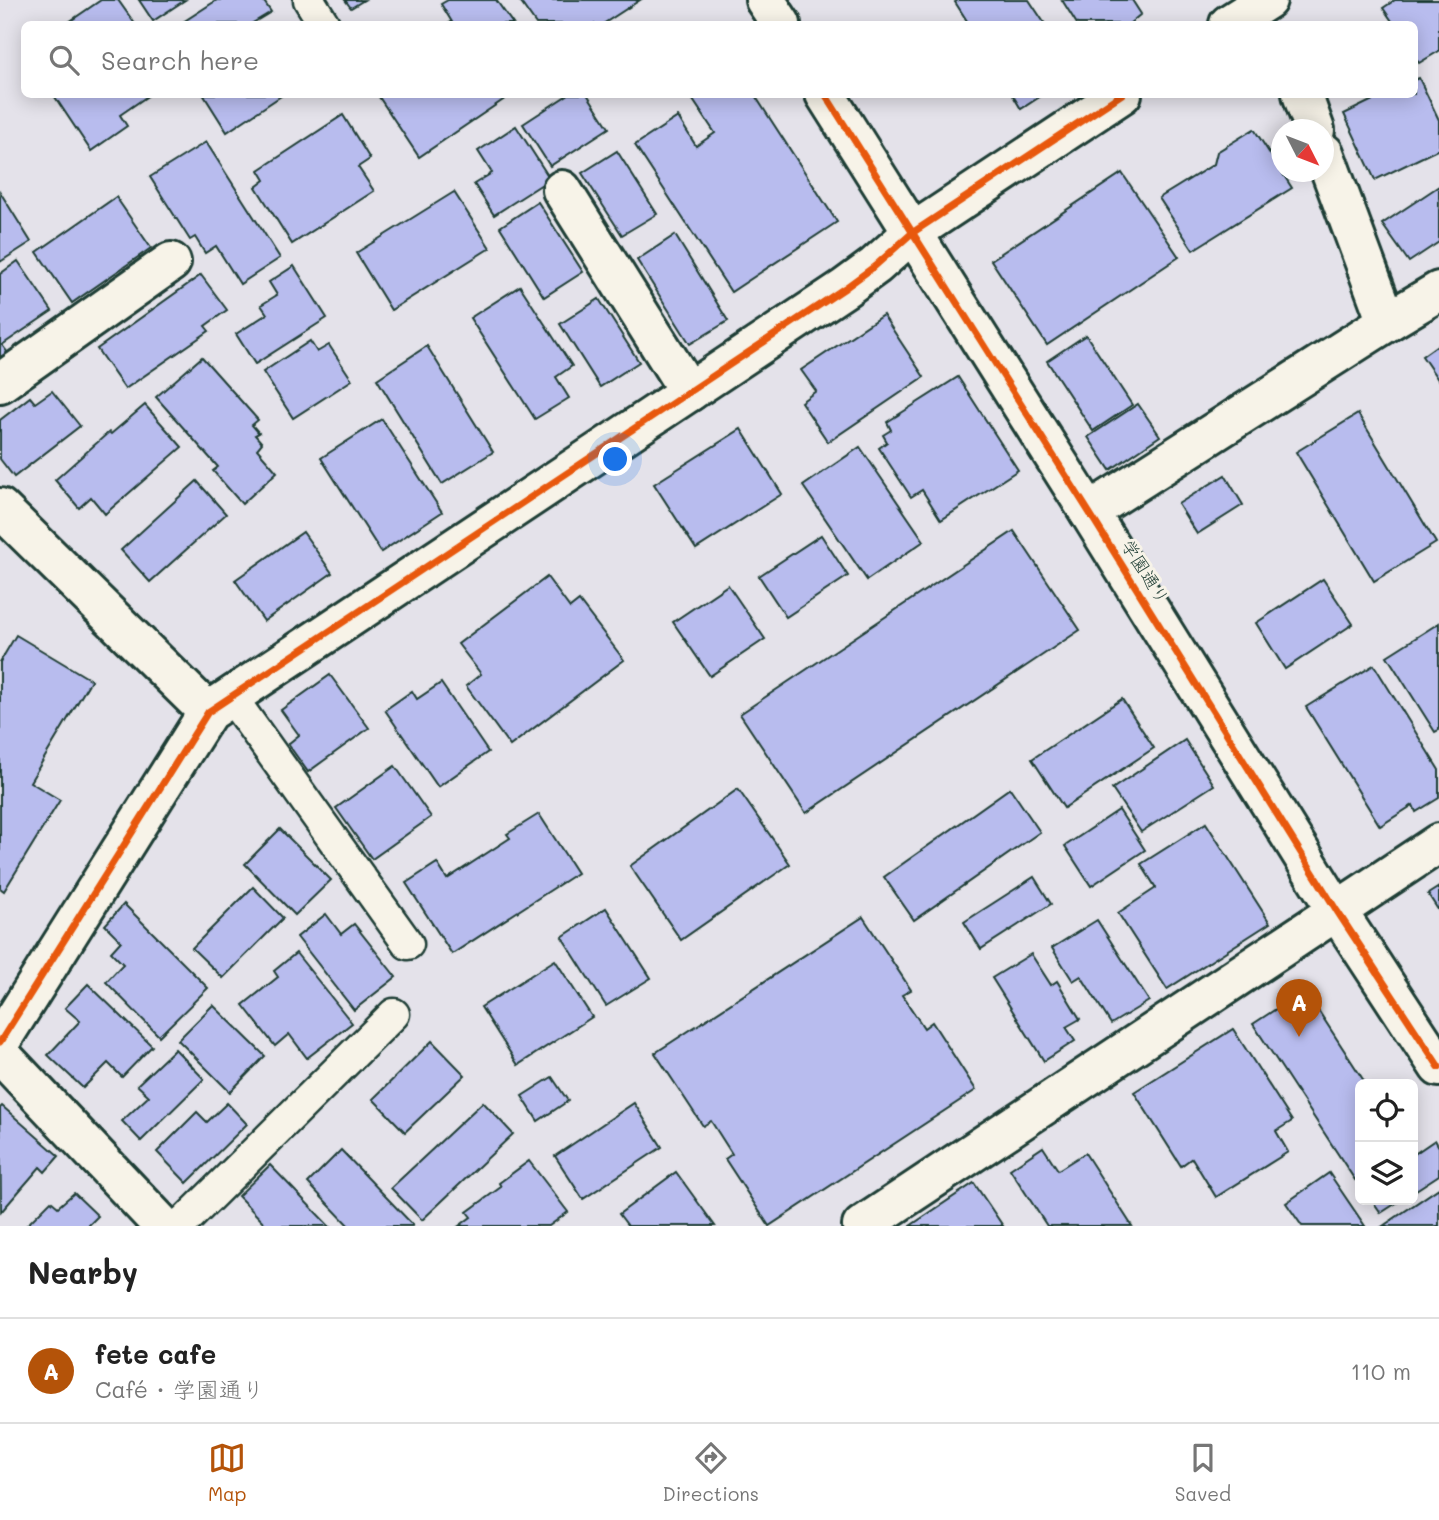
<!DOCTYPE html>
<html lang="en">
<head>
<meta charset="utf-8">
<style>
  :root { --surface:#fff; --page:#f2f2f2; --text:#222; --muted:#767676; --line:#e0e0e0; --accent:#b45309 }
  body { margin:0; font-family:Mali,"Klee One",sans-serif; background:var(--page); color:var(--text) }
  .controls { position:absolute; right:21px; bottom:21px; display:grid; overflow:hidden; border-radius:10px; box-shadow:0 4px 18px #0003 }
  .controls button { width:63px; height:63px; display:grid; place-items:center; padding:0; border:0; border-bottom:2px solid var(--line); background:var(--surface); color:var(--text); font:35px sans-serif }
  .compass { position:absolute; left:1271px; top:119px; width:63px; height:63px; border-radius:50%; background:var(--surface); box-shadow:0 4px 18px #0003; rotate:132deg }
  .you { position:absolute; left:616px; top:460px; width:24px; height:24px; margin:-18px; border:5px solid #fff; border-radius:50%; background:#1a73e8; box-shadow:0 0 0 10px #1a73e833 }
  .badge { display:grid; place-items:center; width:46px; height:46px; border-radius:50%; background:var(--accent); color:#fff; font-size:23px; font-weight:700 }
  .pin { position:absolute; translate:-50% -58px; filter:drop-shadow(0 2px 4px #0008) }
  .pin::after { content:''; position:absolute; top:37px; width:24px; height:21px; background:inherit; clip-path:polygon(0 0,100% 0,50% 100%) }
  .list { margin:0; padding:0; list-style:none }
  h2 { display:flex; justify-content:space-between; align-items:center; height:91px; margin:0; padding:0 28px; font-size:30px }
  h2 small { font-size:23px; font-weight:400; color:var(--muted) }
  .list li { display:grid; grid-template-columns:46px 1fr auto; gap:21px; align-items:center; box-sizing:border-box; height:105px; padding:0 28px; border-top:2px solid var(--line) }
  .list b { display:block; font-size:26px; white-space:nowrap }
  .list p { margin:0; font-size:23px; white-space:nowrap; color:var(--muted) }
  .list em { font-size:23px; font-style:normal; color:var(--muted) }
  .icon { flex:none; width:38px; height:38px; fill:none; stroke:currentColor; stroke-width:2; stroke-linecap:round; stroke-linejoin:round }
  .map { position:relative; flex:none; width:1439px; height:1226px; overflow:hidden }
  .search { position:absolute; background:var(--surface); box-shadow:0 4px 18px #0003; left:21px; right:21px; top:21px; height:77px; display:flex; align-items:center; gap:18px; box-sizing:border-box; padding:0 24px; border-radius:10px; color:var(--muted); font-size:26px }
  .sheet { height:196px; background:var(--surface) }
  nav { display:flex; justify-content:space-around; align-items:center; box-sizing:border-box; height:98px; border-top:2px solid var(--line); background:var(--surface); font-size:19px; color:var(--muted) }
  nav a { display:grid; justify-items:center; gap:4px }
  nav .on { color:var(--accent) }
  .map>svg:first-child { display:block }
  .building { fill:#b8bcee; stroke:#1f3d34; stroke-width:2 }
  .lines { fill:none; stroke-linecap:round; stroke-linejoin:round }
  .lane-casing { stroke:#1f3d34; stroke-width:35 }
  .street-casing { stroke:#1f3d34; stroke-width:44 }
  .secondary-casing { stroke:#1f3d34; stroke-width:44 }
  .lane { stroke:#f7f3e8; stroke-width:30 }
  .street { stroke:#f7f3e8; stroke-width:38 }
  .secondary { stroke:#f7f3e8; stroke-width:38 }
  .cycleway-casing { stroke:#f7f3e8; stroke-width:11 }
  .cycleway { stroke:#e8590c; stroke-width:7 }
  .labels { text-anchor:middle; stroke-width:6; stroke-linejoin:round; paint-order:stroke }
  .street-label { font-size:18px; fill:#1f3d34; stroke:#f7f3e8 }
</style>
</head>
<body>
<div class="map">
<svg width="1439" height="1226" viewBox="0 0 1439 1226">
  <rect width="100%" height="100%" fill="#e4e2ea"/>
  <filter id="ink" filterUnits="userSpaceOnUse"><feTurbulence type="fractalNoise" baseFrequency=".0143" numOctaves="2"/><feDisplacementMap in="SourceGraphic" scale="14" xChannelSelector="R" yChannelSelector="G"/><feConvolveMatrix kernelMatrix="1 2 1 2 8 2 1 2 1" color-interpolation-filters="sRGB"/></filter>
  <g filter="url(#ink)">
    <g class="building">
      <polygon points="101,0 118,0 135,24 66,24"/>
      <polygon points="139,0 185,0 153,21"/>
      <polygon points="217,0 263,0 271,12 251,24 180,24"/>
      <polygon points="345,0 364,0 351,8"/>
      <polygon points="448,0 496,0 513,24 448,24 452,22 441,4"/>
      <polygon points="519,0 640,0 603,24 536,24"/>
      <polygon points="958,0 1029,0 1045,24 969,24 955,2"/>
      <polygon points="1062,0 1132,0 1141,14 1129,24 1077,24"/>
      <polygon points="1395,0 1439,0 1439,51 1419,63 1414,57 1414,24 1394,24 1383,8"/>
      <polygon points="1419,78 1439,120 1439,149 1375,180 1344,114 1385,94 1414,94 1414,80"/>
      <polygon points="53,94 149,94 149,95 120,115 127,126 91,151"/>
      <polygon points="203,94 284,94 227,132"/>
      <polygon points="377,94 512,94 419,157"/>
      <polygon points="569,94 587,94 609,128 550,166 523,124"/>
      <polygon points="689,94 754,94 837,222 731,292 635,145 678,117 696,146 715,133"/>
      <polygon points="1012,94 1044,94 1021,109"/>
      <polygon points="343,115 370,159 358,167 374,191 292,244 256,187 265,180 259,170"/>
      <polygon points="516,126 550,179 494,215 474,184 492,173 478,151"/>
      <polygon points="1254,129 1292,188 1193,250 1159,198 1214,164 1217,152"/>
      <polygon points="206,142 280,258 240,284 216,246 205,253 195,237 190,240 150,177"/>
      <polygon points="617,151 657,214 622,235 582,173"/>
      <polygon points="1122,173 1179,257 1047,345 991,260"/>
      <polygon points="1439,186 1439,242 1409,262 1382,224"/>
      <polygon points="0,192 31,242 0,262"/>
      <polygon points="454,192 490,248 391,310 356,253"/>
      <polygon points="116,197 151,248 72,303 37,252"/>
      <polygon points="538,202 583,272 544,297 500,227"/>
      <polygon points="675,235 728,321 690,344 637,260"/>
      <polygon points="18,261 52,311 2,345 8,353 0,358 0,274"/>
      <polygon points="294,266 327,318 255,364 236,334 267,314 261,305 277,295 269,282"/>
      <polygon points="201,275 227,310 205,326 209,331 125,389 97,349"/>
      <polygon points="520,286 572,366 556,377 569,398 535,419 470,318"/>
      <polygon points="599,299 639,362 600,387 560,324"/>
      <polygon points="883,315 924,377 828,442 801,402 816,391 801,370"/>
      <polygon points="1086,335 1132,405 1093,431 1047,361"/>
      <polygon points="310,341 317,352 329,345 352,380 293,418 263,372"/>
      <polygon points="1439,344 1439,381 1422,356"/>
      <polygon points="427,346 493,452 442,484 377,379"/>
      <polygon points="202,357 258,420 252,425 259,433 255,435 262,443 257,449 277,472 242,504 213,471 218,467 156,397"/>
      <polygon points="958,377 1018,470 941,520 922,490 911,497 879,448 887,442 883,435 891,430 887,422"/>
      <polygon points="52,391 80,426 14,477 0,459 0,420 30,397 35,403"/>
      <polygon points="1138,404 1160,436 1110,470 1088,437"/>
      <polygon points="145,405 182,447 105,514 91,497 79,508 55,480 109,432 111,434"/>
      <polygon points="1358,414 1436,543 1374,581 1296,452"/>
      <polygon points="382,419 442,512 381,552 321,458"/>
      <polygon points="741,429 782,494 696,549 654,484"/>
      <polygon points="860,447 924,541 867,580 803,486"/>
      <polygon points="1225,475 1243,505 1197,534 1178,504"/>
      <polygon points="197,481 226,514 150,582 121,550"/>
      <polygon points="1014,531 1080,630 806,813 740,714"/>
      <polygon points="303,532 332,573 264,621 235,580"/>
      <polygon points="821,535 848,576 786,617 759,576"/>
      <polygon points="547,577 570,608 579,601 624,660 510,746 466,686 481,674 458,644"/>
      <polygon points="1323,579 1353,624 1285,669 1256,623"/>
      <polygon points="728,585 765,639 710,676 673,622"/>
      <polygon points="1439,623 1439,730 1435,732 1387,656"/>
      <polygon points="16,635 91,680 30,782 60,800 4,891 0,888 0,662"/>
      <polygon points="1374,665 1439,770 1439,798 1416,812 1413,805 1380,826 1306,707"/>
      <polygon points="330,675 369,728 308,772 288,744 299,735 281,710"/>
      <polygon points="441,683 488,752 438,787 385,710 412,691 417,699"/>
      <polygon points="1122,699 1154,748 1064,808 1032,759"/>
      <polygon points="1185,740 1214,785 1141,832 1112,789"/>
      <polygon points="395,766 431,817 372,859 336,808"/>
      <polygon points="1010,788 1040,832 914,920 884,877"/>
      <polygon points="738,789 790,864 681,940 630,866"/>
      <polygon points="1119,810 1145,850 1091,886 1065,846"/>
      <polygon points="539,814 577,873 452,954 406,883 437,863 447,879 510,838 507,834"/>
      <polygon points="1206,823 1270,923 1167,989 1118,913 1156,888 1141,864"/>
      <polygon points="280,829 331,880 295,915 245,864"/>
      <polygon points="1034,877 1051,904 981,949 964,922"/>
      <polygon points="253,887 283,918 223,978 192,948"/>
      <polygon points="1439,887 1439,911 1428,894"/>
      <polygon points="124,904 208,988 159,1036 106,982 123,964 111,952 121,941 105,925"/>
      <polygon points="606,908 651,978 606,1006 562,937"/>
      <polygon points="326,914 341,934 354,924 396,977 354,1010 297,937"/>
      <polygon points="863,917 911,990 902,995 924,1028 932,1022 976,1090 769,1226 725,1159 732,1154 711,1121 703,1126 655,1053"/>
      <polygon points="1097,920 1149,1001 1111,1024 1081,976 1073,981 1052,948"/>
      <polygon points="296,953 352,1023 307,1058 289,1034 275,1046 243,1005 278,977 274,971"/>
      <polygon points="1031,954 1051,985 1057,981 1080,1019 1066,1027 1075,1041 1044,1061 992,978"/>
      <polygon points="555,960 592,1017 518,1065 481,1007"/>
      <polygon points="88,984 152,1046 122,1077 108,1063 83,1088 48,1055 80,1021 65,1008"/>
      <polygon points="1305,990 1366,1084 1360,1084 1360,1176 1355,1180 1253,1024"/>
      <polygon points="213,1005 265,1056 230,1092 178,1040"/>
      <polygon points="1233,1029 1292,1121 1276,1131 1288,1152 1216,1197 1192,1158 1181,1166 1134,1092"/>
      <polygon points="432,1041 465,1075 405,1132 373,1099"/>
      <polygon points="175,1049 204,1079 141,1141 122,1121 149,1096 137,1085"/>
      <polygon points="552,1077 568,1101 538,1121 522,1096"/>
      <polygon points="483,1102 513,1134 422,1220 391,1188"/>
      <polygon points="227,1103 247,1124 187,1183 157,1152 197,1112 207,1122"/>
      <polygon points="634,1103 662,1147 583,1199 555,1156"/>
      <polygon points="2,1106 59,1156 45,1172 40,1167 1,1212 0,1108"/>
      <polygon points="1435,1140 1439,1147 1439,1175 1413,1192 1413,1155"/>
      <polygon points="1043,1147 1058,1170 1085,1153 1132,1226 1047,1226 1010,1169"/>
      <polygon points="341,1150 413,1225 412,1226 349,1226 308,1183"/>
      <polygon points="529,1161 568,1212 549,1226 459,1226 471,1217 467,1212 501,1187 499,1183"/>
      <polygon points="270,1165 329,1226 267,1226 238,1196"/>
      <polygon points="676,1172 715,1226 628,1226 619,1214"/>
      <polygon points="1329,1173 1365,1226 1302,1226 1286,1203"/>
      <polygon points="974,1183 1003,1226 910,1226"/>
      <polygon points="1439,1188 1439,1226 1383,1226"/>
      <polygon points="74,1193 98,1216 88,1226 26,1226 51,1201 58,1207"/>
      <polygon points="1372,1200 1401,1200 1381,1213"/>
    </g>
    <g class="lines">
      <g class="lane-casing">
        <g id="lane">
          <polyline points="309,0 324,24"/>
          <polyline points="232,698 408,944"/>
          <polyline points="180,1226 394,1014"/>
        </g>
      </g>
      <g class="street-casing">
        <g id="street">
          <polyline points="1229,24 1267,0"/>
          <polyline points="1302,94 1315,130"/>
          <polyline points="562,190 689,392"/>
          <polyline points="1387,322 1439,291"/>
          <polyline points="0,383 171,262"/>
          <polyline points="0,508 208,712"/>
          <polyline points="1089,512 1387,322 1324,153"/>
          <polyline points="0,1042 208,712 845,288 875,266 912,233 1122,94"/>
          <polyline points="0,1054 163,1226"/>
          <polyline points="862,1226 1439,843"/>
        </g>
      </g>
      <g class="secondary-casing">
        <g id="secondary">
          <polyline points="765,0 781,24"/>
          <polyline points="825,94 1089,512 1337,911 1439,1067"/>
        </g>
      </g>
      <use href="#lane" class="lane"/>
      <use href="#street" class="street"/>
      <use href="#secondary" class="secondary"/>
      <g class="cycleway-casing">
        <g id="cycleway">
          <polyline points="825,94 1089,512 1337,911 1439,1067"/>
          <polyline points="0,1042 208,712 845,288 875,266 912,233 1122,94"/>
        </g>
      </g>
      <use href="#cycleway" class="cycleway"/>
    </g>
  </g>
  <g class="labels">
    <g class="street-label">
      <text transform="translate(1145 572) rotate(58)" y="6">学園通り</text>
    </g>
  </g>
</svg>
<div class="controls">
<button><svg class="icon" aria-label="locate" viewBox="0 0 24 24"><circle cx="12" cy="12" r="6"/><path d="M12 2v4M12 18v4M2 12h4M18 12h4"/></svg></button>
<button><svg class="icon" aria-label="layers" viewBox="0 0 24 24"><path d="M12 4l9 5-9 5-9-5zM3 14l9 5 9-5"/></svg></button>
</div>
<svg class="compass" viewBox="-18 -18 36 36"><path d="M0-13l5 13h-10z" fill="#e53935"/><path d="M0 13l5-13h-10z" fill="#767676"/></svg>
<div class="you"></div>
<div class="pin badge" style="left:1299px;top:1037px">A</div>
<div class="search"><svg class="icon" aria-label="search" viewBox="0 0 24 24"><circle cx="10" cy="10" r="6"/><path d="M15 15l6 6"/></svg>Search here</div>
</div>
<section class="sheet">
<h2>Nearby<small></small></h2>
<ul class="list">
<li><span class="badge">A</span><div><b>fete cafe</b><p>Café · 学園通り</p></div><em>110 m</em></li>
</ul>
</section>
<nav>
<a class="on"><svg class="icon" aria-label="map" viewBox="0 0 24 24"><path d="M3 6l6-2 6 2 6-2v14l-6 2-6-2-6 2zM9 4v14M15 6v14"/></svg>Map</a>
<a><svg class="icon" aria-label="directions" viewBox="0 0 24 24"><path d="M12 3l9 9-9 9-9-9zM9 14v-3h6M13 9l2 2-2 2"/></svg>Directions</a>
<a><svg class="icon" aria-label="saved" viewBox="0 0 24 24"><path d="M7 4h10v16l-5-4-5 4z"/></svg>Saved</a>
</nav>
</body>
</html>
